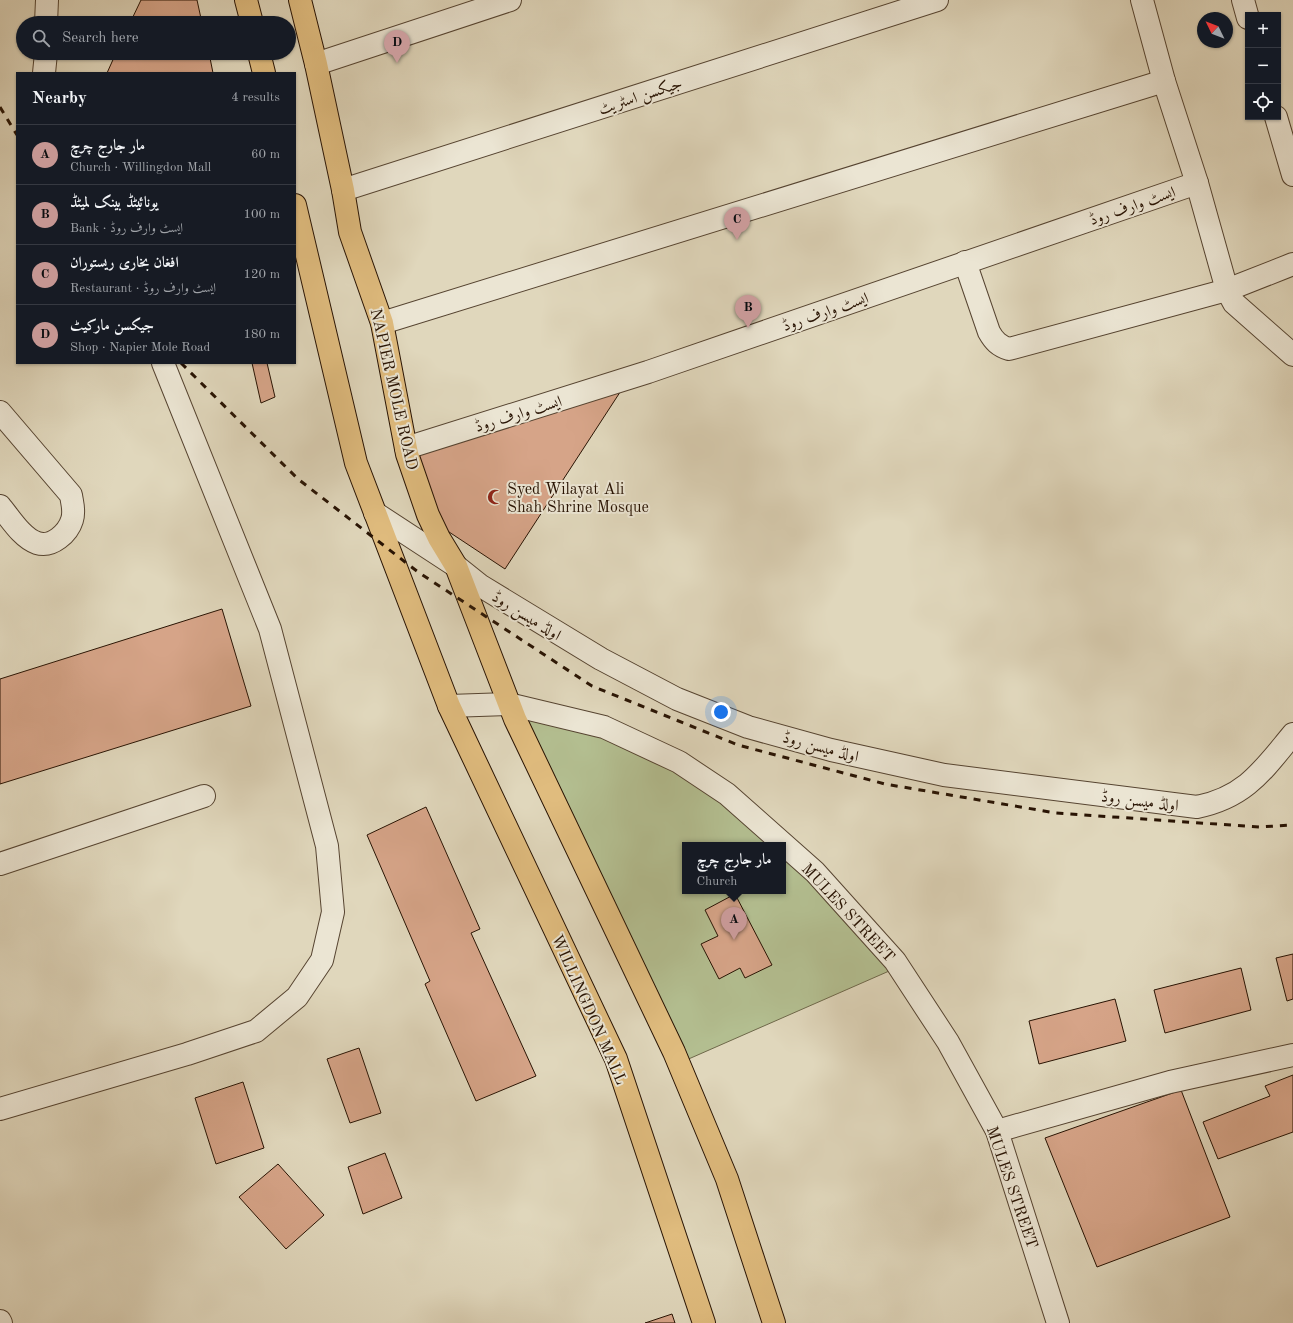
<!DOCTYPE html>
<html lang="en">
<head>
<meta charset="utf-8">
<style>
  :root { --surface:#171b24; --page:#20242c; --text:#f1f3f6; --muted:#9ea1a6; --line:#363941; --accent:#c59692 }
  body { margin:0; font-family:"Old Standard TT",Amiri,serif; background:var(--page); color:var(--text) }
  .controls { position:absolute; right:12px; top:12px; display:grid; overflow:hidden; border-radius:0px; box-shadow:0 1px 3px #0004 }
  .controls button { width:36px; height:36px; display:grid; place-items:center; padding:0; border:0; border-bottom:1px solid var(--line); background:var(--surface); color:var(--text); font:20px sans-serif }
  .compass { position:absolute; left:1197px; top:12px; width:36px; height:36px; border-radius:50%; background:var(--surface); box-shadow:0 1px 3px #0004; rotate:313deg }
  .you { position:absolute; left:721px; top:712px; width:14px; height:14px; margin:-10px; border:3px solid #fff; border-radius:50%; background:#1a73e8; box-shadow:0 0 0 6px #1a73e833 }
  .badge { display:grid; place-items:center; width:26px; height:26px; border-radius:50%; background:var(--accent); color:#111; font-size:13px; font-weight:700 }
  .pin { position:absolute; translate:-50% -33px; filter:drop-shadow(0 1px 2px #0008) }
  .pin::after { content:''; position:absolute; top:21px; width:14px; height:12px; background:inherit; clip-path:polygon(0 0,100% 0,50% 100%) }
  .popup { position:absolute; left:682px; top:842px; width:104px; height:52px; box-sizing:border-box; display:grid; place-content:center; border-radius:0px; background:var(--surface); filter:drop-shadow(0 1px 3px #0005); font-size:13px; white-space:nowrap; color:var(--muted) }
  .popup b { font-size:15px; color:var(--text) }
  .popup::after { content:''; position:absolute; left:50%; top:100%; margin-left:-8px; border:8px solid transparent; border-top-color:var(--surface) }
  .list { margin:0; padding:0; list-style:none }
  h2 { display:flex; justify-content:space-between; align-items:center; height:52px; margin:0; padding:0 16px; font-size:17px }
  h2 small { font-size:13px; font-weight:400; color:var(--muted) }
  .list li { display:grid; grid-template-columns:26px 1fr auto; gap:12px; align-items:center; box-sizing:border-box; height:60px; padding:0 16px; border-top:1px solid var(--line) }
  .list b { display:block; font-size:15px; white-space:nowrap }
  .list p { margin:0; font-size:13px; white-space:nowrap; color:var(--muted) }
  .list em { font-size:13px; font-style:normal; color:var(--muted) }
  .icon { flex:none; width:22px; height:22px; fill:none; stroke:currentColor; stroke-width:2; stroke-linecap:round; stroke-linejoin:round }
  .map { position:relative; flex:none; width:1293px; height:1323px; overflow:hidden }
  .search { position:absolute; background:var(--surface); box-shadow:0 1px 3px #0004; left:16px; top:16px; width:280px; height:44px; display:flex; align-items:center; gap:10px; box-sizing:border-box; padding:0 14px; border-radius:22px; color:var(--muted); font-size:15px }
  .panel { position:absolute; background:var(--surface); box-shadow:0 1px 3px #0004; left:16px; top:72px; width:280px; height:292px; border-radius:0px }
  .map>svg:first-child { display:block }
  .green { fill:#b3be90; stroke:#6e684a }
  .building { fill:#d6a488; stroke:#281303 }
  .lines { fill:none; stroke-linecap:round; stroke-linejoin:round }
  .minor-casing { stroke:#564431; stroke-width:24 }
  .major-casing { stroke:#281303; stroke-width:24 }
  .minor { stroke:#ebe5d3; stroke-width:22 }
  .major { stroke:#e0bc7e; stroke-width:22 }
  .rail { stroke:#281303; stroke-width:3; stroke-dasharray:7 7; stroke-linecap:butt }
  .labels { text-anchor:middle; stroke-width:4; stroke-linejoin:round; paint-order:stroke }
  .street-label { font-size:16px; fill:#281303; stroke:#ebe5d3 }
  .poi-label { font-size:16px; fill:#281303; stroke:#ebe5d3; text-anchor:start }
</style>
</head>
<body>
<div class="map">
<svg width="1293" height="1323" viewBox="0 0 1293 1323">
  <rect width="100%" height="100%" fill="#e0d7bc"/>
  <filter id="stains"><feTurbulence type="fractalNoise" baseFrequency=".005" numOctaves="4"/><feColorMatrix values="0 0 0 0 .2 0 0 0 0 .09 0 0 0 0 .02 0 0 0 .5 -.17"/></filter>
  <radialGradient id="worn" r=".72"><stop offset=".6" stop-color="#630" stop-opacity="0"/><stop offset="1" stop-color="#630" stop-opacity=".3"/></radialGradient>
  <polygon class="green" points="513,709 605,734 680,769 778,845 685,845 685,891 783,891 783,850 896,968 684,1061"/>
  <g class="building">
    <polygon points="141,0 197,0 202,23 130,23"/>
    <polygon points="116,53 209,53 213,73 107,73"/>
    <polygon points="252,363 267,363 275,397 261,403"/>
    <polygon points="626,383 505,569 440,526 410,453"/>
    <polygon points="222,609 251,706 0,784 0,679"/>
    <polygon points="426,807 480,929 471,933 536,1076 476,1101 425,984 430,981 367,835"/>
    <polygon points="735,894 772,965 745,978 740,968 719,979 701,944 718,936 705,910"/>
    <polygon points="1293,954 1293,999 1287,1001 1276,958"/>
    <polygon points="1241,968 1251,1010 1165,1033 1154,990"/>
    <polygon points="1115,999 1126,1041 1039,1064 1029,1021"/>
    <polygon points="359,1048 381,1113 350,1123 327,1059"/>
    <polygon points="1293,1075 1293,1132 1218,1159 1203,1122 1270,1096 1265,1086"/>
    <polygon points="243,1082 264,1148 216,1164 195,1098"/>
    <polygon points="1181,1090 1230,1217 1097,1267 1045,1138"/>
    <polygon points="385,1153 402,1198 363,1214 348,1167"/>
    <polygon points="278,1164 324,1215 286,1249 239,1197"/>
    <polygon points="672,1314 675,1323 645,1323"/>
  </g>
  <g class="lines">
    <g class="minor-casing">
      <g id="minor">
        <polyline points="1142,0 1164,81 1197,183 1227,290 1234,303 1293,355"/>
        <polyline points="1243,0 1248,18"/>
        <polyline points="46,23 47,0"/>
        <polyline points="316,64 510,0"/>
        <polyline points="44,73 46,53"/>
        <polyline points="1276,117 1293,175"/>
        <polyline points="343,190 937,0"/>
        <path d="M 965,262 L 989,332 C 994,341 999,346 1009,349 L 1227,290 L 1293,264"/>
        <polyline points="382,323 1164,81"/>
        <path d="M 0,412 L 71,495 C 72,503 75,511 72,520 C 68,533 52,548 37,543 C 22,538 10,518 0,506"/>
        <polyline points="406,448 648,372 1197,183"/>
        <path d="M 375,513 L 456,566 L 481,586 L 601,659 L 677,699 L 748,727 L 831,750 L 944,775 L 1197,807 C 1246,797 1263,770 1293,734"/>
        <polyline points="449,706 508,704 604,727 679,762 727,794 815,872 895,961 948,1042 997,1131 1058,1323"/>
        <polyline points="0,864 204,796"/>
        <polyline points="0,1109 187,1054 256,1031 297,997 322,960 333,912 327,846 270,629 163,363"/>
        <polyline points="997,1131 1170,1082 1293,1055"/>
        <polyline points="0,1321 1,1323"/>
      </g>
    </g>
    <g class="major-casing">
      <g id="major">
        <polyline points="246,0 252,23"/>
        <polyline points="300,0 316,64 343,190 350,232 382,323 407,454 428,515 439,538 456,566 515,719 674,1052 727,1179 774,1323"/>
        <polyline points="259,53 264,73"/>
        <polyline points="295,205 356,463 449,706 616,1059 704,1323"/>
      </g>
    </g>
    <use href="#minor" class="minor"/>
    <use href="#major" class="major"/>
    <g class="rail">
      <polyline points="0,107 17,135"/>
      <polyline points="181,363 298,479 418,572 592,686 738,745 885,784 1056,813 1259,827 1293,825"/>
    </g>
  </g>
  <defs>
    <g id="mosque-bare" transform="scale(1.2)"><path d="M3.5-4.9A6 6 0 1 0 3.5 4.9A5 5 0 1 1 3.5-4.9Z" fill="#8f2418" stroke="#ebe5d3" stroke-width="2.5" paint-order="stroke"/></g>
  </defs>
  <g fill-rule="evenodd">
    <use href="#mosque-bare" x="495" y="497"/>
  </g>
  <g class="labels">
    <g class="street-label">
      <text transform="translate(640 95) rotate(-18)" y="6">جیکسن اسٹریٹ</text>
      <text transform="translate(1132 205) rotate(-19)" y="6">ایسٹ وارف روڈ</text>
      <text transform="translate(825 311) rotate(-19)" y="6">ایسٹ وارف روڈ</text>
      <text transform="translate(395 389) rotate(77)" y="6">NAPIER MOLE ROAD</text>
      <text transform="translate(518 413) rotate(-17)" y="6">ایسٹ وارف روڈ</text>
      <text transform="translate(527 615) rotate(32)" y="6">اولڈ میسن روڈ</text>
      <text transform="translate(821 746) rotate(15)" y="6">اولڈ میسن روڈ</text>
      <text transform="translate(1140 800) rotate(7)" y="6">اولڈ میسن روڈ</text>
      <text transform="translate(849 912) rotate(47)" y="6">MULES STREET</text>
      <text transform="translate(590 1009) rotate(66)" y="6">WILLINGDON MALL</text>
      <text transform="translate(1013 1187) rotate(71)" y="6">MULES STREET</text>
    </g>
    <g class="poi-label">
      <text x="507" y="494">Syed Wilayat Ali<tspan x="507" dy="18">Shah Shrine Mosque</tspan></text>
    </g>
  </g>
  <rect width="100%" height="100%" filter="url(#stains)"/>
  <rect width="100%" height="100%" fill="url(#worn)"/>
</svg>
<div class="controls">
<button>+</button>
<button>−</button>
<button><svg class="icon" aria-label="locate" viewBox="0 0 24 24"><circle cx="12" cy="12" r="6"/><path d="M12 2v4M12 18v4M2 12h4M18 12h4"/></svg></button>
</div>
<svg class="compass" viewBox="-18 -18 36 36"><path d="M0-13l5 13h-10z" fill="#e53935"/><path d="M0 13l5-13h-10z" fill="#9ea1a6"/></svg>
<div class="you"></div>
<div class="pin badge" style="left:734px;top:940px">A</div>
<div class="popup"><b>مار جارج چرچ</b>Church</div>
<div class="pin badge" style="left:748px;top:328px">B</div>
<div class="pin badge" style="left:737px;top:240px">C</div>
<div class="pin badge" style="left:397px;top:63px">D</div>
<div class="search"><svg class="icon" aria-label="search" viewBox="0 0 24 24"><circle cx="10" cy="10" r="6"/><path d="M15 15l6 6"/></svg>Search here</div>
<section class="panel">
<h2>Nearby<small>4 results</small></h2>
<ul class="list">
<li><span class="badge">A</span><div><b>مار جارج چرچ</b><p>Church · Willingdon Mall</p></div><em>60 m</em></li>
<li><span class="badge">B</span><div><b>یونائیٹڈ بینک لمیٹڈ</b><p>Bank · ایسٹ وارف روڈ</p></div><em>100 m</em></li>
<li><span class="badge">C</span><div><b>افغان بخاری ریستوران</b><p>Restaurant · ایسٹ وارف روڈ</p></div><em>120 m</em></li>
<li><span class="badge">D</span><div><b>جیکسن مارکیٹ</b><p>Shop · Napier Mole Road</p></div><em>180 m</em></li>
</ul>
</section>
</div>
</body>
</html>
